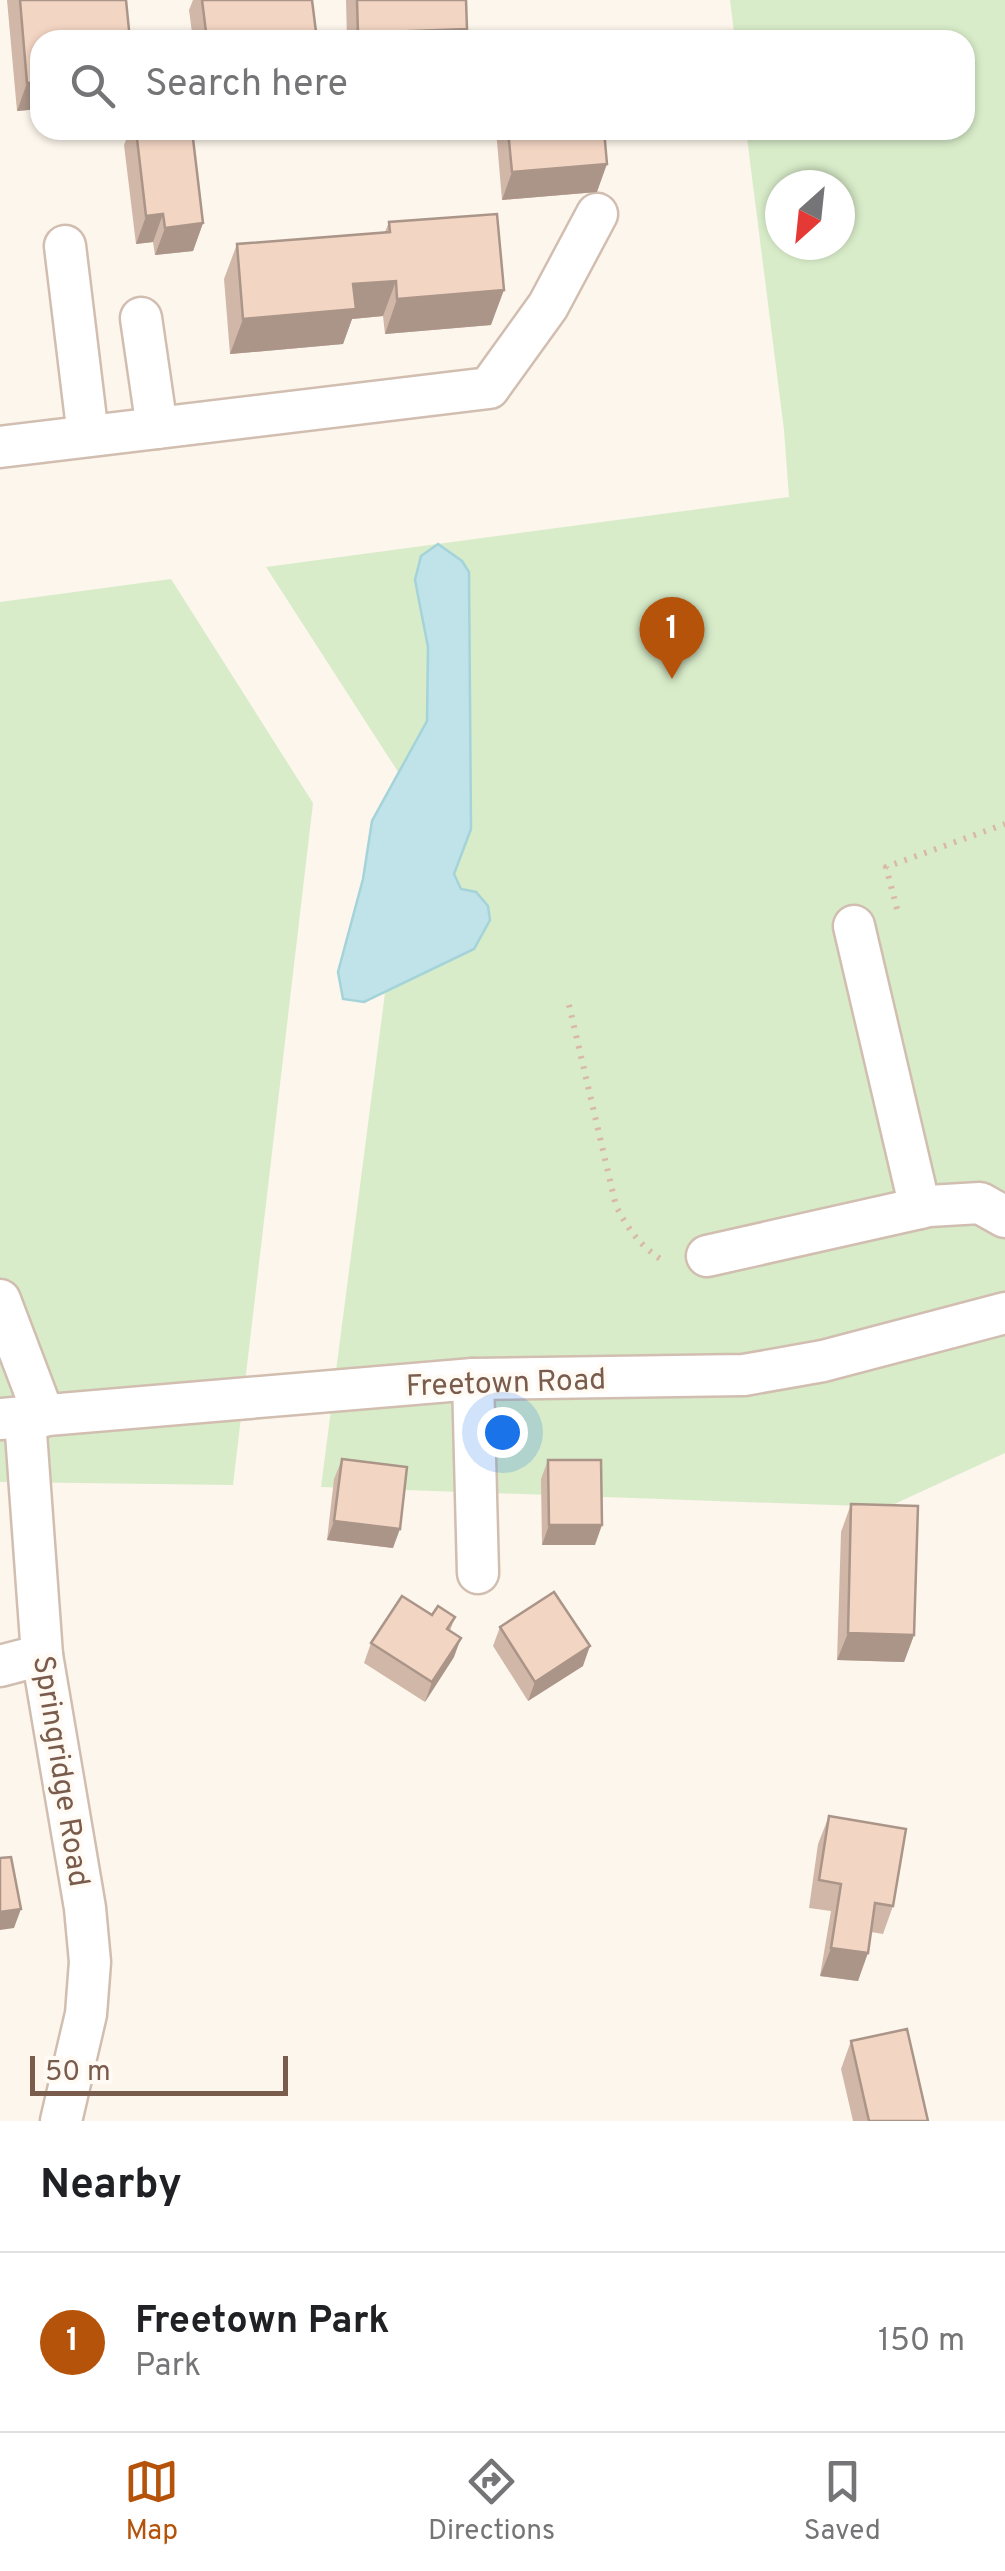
<!DOCTYPE html>
<html lang="en">
<head>
<meta charset="utf-8">
<style>
  :root { --surface:#fff; --page:#f6f6f6; --text:#202124; --muted:#757577; --line:#e0e0e0; --accent:#b45309 }
  body { margin:0; font-family:Overpass,sans-serif; background:var(--page); color:var(--text) }
  .compass { position:absolute; left:765px; top:170px; width:90px; height:90px; border-radius:50%; background:var(--surface); box-shadow:0 2px 8px #0004; rotate:207deg }
  .scale { position:absolute; left:30px; bottom:25px; width:258px; box-sizing:border-box; padding-left:10px; border:5px solid #7a5c4d; border-top:0; font-size:28px; line-height:35px; white-space:nowrap; color:#7a5c4d; -webkit-text-stroke:8px #fffaf3; paint-order:stroke }
  .you { position:absolute; left:502px; top:1432px; width:35px; height:35px; margin:-25px; border:8px solid #fff; border-radius:50%; background:#1a73e8; box-shadow:0 0 0 15px #1a73e833 }
  .badge { display:grid; place-items:center; width:65px; height:65px; border-radius:50%; background:var(--accent); color:#fff; font-size:32px; font-weight:700 }
  .pin { position:absolute; translate:-50% -82px; filter:drop-shadow(0 2px 5px #0008) }
  .pin::after { content:''; position:absolute; top:52px; width:35px; height:30px; background:inherit; clip-path:polygon(0 0,100% 0,50% 100%) }
  .list { margin:0; padding:0; list-style:none }
  h2 { display:flex; justify-content:space-between; align-items:center; height:130px; margin:0; padding:0 40px; font-size:42px }
  h2 small { font-size:32px; font-weight:400; color:var(--muted) }
  .list li { display:grid; grid-template-columns:65px 1fr auto; gap:30px; align-items:center; box-sizing:border-box; height:180px; padding:0 40px; border-top:2px solid var(--line) }
  .list b { display:block; font-size:38px; white-space:nowrap }
  .list p { margin:0; font-size:32px; white-space:nowrap; color:var(--muted) }
  .list em { font-size:32px; font-style:normal; color:var(--muted) }
  .icon { flex:none; width:55px; height:55px; fill:none; stroke:currentColor; stroke-width:2; stroke-linecap:round; stroke-linejoin:round }
  .map { position:relative; flex:none; width:1005px; height:2121px; overflow:hidden }
  .search { position:absolute; background:var(--surface); box-shadow:0 2px 8px #0004; left:30px; right:30px; top:30px; height:110px; display:flex; align-items:center; gap:25px; box-sizing:border-box; padding:0 35px; border-radius:30px; color:var(--muted); font-size:38px }
  .sheet { height:310px; background:var(--surface) }
  nav { display:flex; justify-content:space-around; align-items:center; box-sizing:border-box; height:140px; border-top:2px solid var(--line); background:var(--surface); font-size:28px; color:var(--muted) }
  nav a { display:grid; justify-items:center; gap:5px }
  nav .on { color:var(--accent) }
  .map>svg:first-child { display:block }
  .park { fill:#d8ecc9; fill-rule:evenodd }
  .water { fill:#bfe3e8; stroke:#a5d3da; stroke-width:2.5 }
  .lines { fill:none; stroke-linecap:round; stroke-linejoin:round }
  .minor-casing { stroke:#d1beb0; stroke-width:45 }
  .path { stroke:#d9b8a5; stroke-width:6; stroke-dasharray:2.5 8; stroke-linecap:butt }
  .minor { stroke:#fff; stroke-width:40 }
  .wall { fill:#d1b7a8 }
  .shaded-wall { fill:#aa9588 }
  .building { fill:#f3d5c3; stroke:#aa9588; stroke-width:2.5 }
  .labels { text-anchor:middle; stroke-width:8; stroke-linejoin:round; paint-order:stroke }
  .street-label { font-size:30px; fill:#7a5c4d; stroke:#fffaf3 }
</style>
</head>
<body>
<div class="map">
<svg width="1005" height="2121" viewBox="0 0 1005 2121">
  <rect width="100%" height="100%" fill="#fdf6ec"/>
  <g class="park">
    <path d="M 730,0 L 1005,0 L 1005,1453 L 888,1507 L 321,1487 L 411,792 L 266,567 L 789,497 L 784,430 L 746,130 L 965,130 L 965,40 L 735,40 ZM 780,185 L 840,185 L 840,245 L 780,245 Z"/>
    <polygon points="171,579 313,803 233,1485 0,1482 0,602"/>
  </g>
  <polygon class="water" points="438,544 462,561 469,572 471,829 454,874 461,889 476,892 488,906 490,920 474,949 364,1002 343,999 338,972 363,879 372,821 427,721 428,647 415,580 421,556"/>
  <g class="lines">
    <g class="minor-casing">
      <g id="minor">
        <polyline points="65,246 88,436"/>
        <polyline points="141,318 157,428"/>
        <polyline points="0,447 489,388 548,306 597,214"/>
        <polyline points="854,926 920,1208"/>
        <polyline points="707,1256 929,1206 980,1203 1005,1217"/>
        <polyline points="0,1300 44,1416"/>
        <polyline points="473,1379 478,1573"/>
        <polyline points="0,1419 473,1379 744,1375 823,1361 1005,1313"/>
        <polyline points="25,1419 42,1655 85,1908 90,1962 86,2014 61,2121"/>
        <polyline points="0,1666 42,1655"/>
      </g>
    </g>
    <g class="path">
      <polyline points="897,909 886,867 1005,824"/>
      <path d="M 569,1005 L 616,1206 C 629,1231 641,1247 665,1262"/>
    </g>
    <use href="#minor" class="minor"/>
  </g>
  <g class="wall">
    <polygon points="7,0 126,0 40,109 17,111"/>
    <polygon points="193,0 202,0 317,40 193,40 189,10"/>
    <polygon points="346,0 466,0 463,40 347,40"/>
    <polygon points="130,130 192,130 203,223 193,251 155,255 153,242 136,244 124,145"/>
    <polygon points="496,130 604,130 597,192 502,200"/>
    <polygon points="389,222 491,325 385,334 383,316 352,319 343,344 230,354 224,279 237,244 385,232"/>
    <polygon points="342,1459 393,1548 327,1540 334,1479"/>
    <polygon points="548,1460 595,1545 542,1545 541,1479"/>
    <polygon points="851,1504 914,1635 904,1662 837,1660 841,1532"/>
    <polygon points="432,1615 455,1617 450,1631 454,1657 425,1702 364,1663 371,1643"/>
    <polygon points="500,1627 583,1666 528,1701 493,1646"/>
    <polygon points="829,1816 893,1906 883,1934 871,1932 858,1981 820,1976 831,1911 809,1908 818,1844"/>
    <polygon points="851,2041 928,2121 853,2121 841,2069"/>
  </g>
  <g class="shaded-wall">
    <polygon points="467,29 463,40 356,40 358,33"/>
    <polygon points="40,82 40,109 17,111 27,83"/>
    <polygon points="607,164 597,192 502,200 512,172"/>
    <polygon points="163,214 153,242 136,244 146,216"/>
    <polygon points="203,223 193,251 155,255 165,228"/>
    <polygon points="396,281 383,316 352,319 343,344 230,354 243,319 353,284"/>
    <polygon points="504,290 491,325 385,334 397,299"/>
    <polygon points="334,1521 400,1529 393,1548 327,1540"/>
    <polygon points="549,1525 602,1525 595,1545 542,1545"/>
    <polygon points="848,1633 914,1635 904,1662 837,1660"/>
    <polygon points="461,1638 454,1657 425,1702 432,1682"/>
    <polygon points="590,1646 583,1666 528,1701 535,1682"/>
    <polygon points="21,1909 14,1928 0,1930 0,1912"/>
    <polygon points="831,1948 868,1953 858,1981 820,1976"/>
  </g>
  <g class="building">
    <polygon points="20,0 126,0 130,40 40,40 40,82 27,83"/>
    <polygon points="202,0 312,0 317,40 207,40"/>
    <polygon points="357,0 466,0 467,29 358,33"/>
    <polygon points="136,130 192,130 203,223 165,228 163,214 146,216"/>
    <polygon points="508,130 604,130 607,164 512,172"/>
    <polygon points="497,214 504,290 397,299 396,281 353,284 356,309 243,319 237,244 390,232 389,222"/>
    <polygon points="342,1459 407,1467 400,1529 334,1521"/>
    <polygon points="548,1460 601,1460 602,1525 549,1525"/>
    <polygon points="851,1504 918,1506 914,1635 848,1633"/>
    <polygon points="554,1592 590,1646 535,1682 500,1627"/>
    <polygon points="402,1596 432,1615 438,1606 455,1617 447,1629 461,1638 432,1682 371,1643"/>
    <polygon points="829,1816 906,1829 893,1906 875,1903 868,1953 831,1948 841,1884 819,1880"/>
    <polygon points="11,1857 21,1909 0,1912 0,1858"/>
    <polygon points="907,2029 928,2121 869,2121 851,2041"/>
  </g>
  <g class="labels">
    <g class="street-label">
      <text transform="translate(506 1382) rotate(-2)" y="10">Freetown Road</text>
      <text transform="translate(62 1771) rotate(81)" y="10">Springridge Road</text>
    </g>
  </g>
</svg>
<svg class="compass" viewBox="-18 -18 36 36"><path d="M0-13l5 13h-10z" fill="#e53935"/><path d="M0 13l5-13h-10z" fill="#757577"/></svg>
<div class="scale">50 m</div>
<div class="you"></div>
<div class="pin badge" style="left:672px;top:679px">1</div>
<div class="search"><svg class="icon" aria-label="search" viewBox="0 0 24 24"><circle cx="10" cy="10" r="6"/><path d="M15 15l6 6"/></svg>Search here</div>
</div>
<section class="sheet">
<h2>Nearby<small></small></h2>
<ul class="list">
<li><span class="badge">1</span><div><b>Freetown Park</b><p>Park</p></div><em>150 m</em></li>
</ul>
</section>
<nav>
<a class="on"><svg class="icon" aria-label="map" viewBox="0 0 24 24"><path d="M3 6l6-2 6 2 6-2v14l-6 2-6-2-6 2zM9 4v14M15 6v14"/></svg>Map</a>
<a><svg class="icon" aria-label="directions" viewBox="0 0 24 24"><path d="M12 3l9 9-9 9-9-9zM9 14v-3h6M13 9l2 2-2 2"/></svg>Directions</a>
<a><svg class="icon" aria-label="saved" viewBox="0 0 24 24"><path d="M7 4h10v16l-5-4-5 4z"/></svg>Saved</a>
</nav>
</body>
</html>
